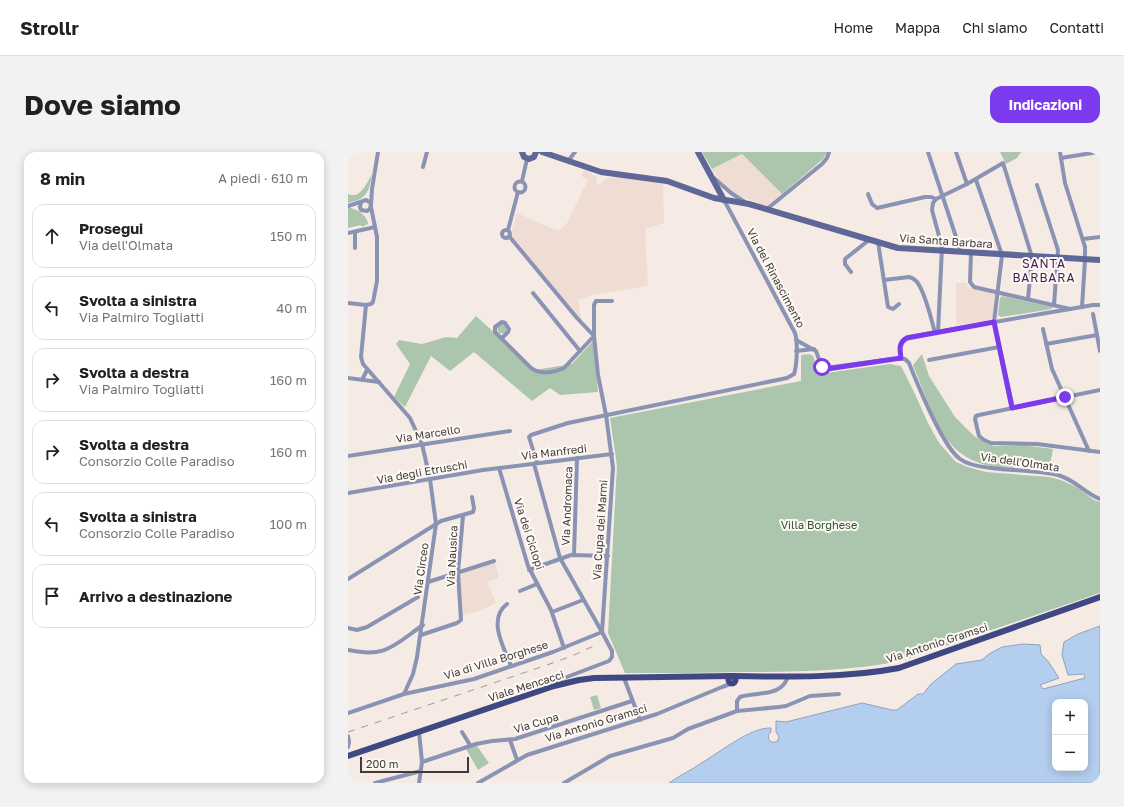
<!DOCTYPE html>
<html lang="it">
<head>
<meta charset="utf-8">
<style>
  :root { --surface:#fff; --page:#f2f2f2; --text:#202124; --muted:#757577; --line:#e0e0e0; --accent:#7c3aed }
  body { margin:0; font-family:"Golos Text",sans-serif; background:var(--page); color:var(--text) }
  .controls { position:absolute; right:12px; bottom:12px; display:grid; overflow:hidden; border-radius:8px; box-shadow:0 2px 10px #0003 }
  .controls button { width:36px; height:36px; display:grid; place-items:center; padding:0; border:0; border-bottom:1px solid var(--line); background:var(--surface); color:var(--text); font:20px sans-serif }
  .scale { position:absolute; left:12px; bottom:10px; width:109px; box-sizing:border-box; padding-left:4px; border:2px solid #3e3b38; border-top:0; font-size:11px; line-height:14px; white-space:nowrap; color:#3e3b38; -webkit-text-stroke:3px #fff9f5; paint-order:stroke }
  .stop { position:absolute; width:12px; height:12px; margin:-9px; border:3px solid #7c3aed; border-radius:50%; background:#fff }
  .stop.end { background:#7c3aed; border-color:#fff; box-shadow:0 1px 4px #0008 }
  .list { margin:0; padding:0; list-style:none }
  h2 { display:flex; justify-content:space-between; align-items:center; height:52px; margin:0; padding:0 16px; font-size:17px }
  h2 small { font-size:13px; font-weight:400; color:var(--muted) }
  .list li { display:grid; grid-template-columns:26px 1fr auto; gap:12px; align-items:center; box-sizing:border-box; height:64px; margin:0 8px 8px; padding:0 8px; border:1px solid var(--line); border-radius:12px }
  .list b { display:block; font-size:15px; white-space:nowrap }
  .list p { margin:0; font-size:13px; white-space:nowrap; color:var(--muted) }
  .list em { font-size:13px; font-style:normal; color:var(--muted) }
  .icon { flex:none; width:22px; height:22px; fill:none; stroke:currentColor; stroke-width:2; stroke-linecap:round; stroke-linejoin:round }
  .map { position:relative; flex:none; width:752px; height:631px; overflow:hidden; border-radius:12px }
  header { display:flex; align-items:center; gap:24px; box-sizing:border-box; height:56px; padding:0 20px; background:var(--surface); border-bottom:1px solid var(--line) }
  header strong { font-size:19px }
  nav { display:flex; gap:22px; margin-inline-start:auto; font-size:14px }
  .intro { display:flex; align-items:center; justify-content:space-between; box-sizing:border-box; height:96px; padding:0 24px }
  h1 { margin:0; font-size:28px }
  .button { padding:10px 18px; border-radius:12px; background:var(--accent); color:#fff; font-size:14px; font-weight:700 }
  main { display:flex; gap:24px; padding:0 24px }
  aside { flex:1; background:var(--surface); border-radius:12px; box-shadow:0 2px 10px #0003 }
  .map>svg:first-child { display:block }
  .built { fill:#efddd3 }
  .green { fill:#abc6ac }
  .water { fill:#b4ceef; stroke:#91a2b8; fill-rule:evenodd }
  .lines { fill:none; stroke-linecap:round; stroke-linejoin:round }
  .street { stroke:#8b93b5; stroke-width:4 }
  .secondary { stroke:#5e6798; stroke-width:6 }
  .primary { stroke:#3f4882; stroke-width:6 }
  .rail { stroke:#9f9994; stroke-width:1; stroke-dasharray:7 7; stroke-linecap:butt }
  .street-bridge { stroke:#8b93b5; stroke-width:4 }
  .route { stroke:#7c3aed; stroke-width:5 }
  .labels { text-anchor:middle; stroke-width:4; stroke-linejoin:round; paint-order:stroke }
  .street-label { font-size:11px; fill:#3e3b38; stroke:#fff9f5 }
  .park-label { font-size:11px; fill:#29562c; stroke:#fff9f5 }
  .neighbourhood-label { font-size:12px; letter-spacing:1px; fill:#4a2156; stroke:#fff9f5 }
</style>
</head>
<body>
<header>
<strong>Strollr</strong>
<nav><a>Home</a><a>Mappa</a><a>Chi siamo</a><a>Contatti</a></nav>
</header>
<div class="intro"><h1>Dove siamo</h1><a class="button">Indicazioni</a></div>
<main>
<aside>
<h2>8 min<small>A piedi · 610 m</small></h2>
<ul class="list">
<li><svg class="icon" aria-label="ahead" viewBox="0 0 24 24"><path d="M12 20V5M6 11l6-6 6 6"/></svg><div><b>Prosegui</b><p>Via dell'Olmata</p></div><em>150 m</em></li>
<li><svg class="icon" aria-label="left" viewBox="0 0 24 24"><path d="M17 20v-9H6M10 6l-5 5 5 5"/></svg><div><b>Svolta a sinistra</b><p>Via Palmiro Togliatti</p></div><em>40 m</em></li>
<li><svg class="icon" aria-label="right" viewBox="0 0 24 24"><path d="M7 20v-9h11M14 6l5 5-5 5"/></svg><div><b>Svolta a destra</b><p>Via Palmiro Togliatti</p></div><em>160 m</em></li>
<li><svg class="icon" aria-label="right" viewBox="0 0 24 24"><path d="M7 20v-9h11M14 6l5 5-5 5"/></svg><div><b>Svolta a destra</b><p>Consorzio Colle Paradiso</p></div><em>160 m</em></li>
<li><svg class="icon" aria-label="left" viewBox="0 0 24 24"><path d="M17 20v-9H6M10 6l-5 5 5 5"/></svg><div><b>Svolta a sinistra</b><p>Consorzio Colle Paradiso</p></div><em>100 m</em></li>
<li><svg class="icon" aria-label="arrive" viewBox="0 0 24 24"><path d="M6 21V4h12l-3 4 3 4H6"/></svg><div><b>Arrivo a destinazione</b></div></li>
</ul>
</aside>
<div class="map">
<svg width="752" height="631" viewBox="0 0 752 631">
  <rect width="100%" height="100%" fill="#f5ebe4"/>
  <g class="built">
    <polygon points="394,2 434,42 419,54 387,42 375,33 364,17"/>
    <polygon points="236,17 248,25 249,32 252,33 255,29 265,25 315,31 316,71 297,77 300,134 243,143 238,146 230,147 234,170 165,85 164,78 169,61 210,79 219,71 240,28 233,24"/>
    <polygon points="608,131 619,131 619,135 647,142 645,164 642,168 608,173"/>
    <polygon points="147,411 151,426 139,430 148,451 132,459 114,463 111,421"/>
  </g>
  <g class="green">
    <polygon points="354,0 479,0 475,7 434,42 394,2 364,17"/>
    <polygon points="652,0 673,0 669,6 658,12"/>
    <path d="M 24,22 C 21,40 19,47 0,51 L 0,42 C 12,48 19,31 24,22 Z"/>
    <path d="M 0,56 C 8,56 20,64 20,72 L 14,75 L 13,73 L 0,76 Z"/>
    <polygon points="654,144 704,155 704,157 653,165 650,163 652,146"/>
    <polygon points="128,164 187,218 224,212 245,189 250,240 212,243 202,236 184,249 126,200 102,219 83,204 57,255 46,245 62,212 48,192 51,188 74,192 98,185 109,186"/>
    <circle cx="154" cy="177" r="4.5"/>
    <path d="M 462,202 L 465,204 L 471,218 L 478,221 L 542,212 L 553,214 L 566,240 L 580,271 L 591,291 L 608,310 L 620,315 L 638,320 L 701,325 L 713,328 L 730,336 L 746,348 L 752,350 L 752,441 L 553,509 C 501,519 450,520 396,520 C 356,521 317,521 277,521 L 260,481 L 269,314 L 262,266 L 453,229 L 453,203 Z"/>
    <path d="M 574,202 L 581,224 L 607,265 L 626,284 L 636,290 L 646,294 L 674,293 L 705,297 L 702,313 L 683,309 L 666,309 L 666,316 C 595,316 588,268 565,213 Z"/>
    <polygon points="249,543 253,556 246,558 242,545"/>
    <polygon points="129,594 141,611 130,618 118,597"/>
  </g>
  <path class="water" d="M 752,474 L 752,631 L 321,631 C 332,623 344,618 355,610 C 372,600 403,575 423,576 L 423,580 C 419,583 420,587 423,590 L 429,590 L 431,585 L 428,580 L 428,569 L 438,570 L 514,551 L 544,558 L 549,558 L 570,542 L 575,542 L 583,532 L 608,512 L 634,508 L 641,502 L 654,495 L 675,492 L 692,493 L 693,502 L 700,509 L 711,526 L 692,533 L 695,537 L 737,526 L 736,522 L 720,523 L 714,503 L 716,490 L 730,482 ZM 707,550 L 737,550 L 737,616 L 707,616 Z"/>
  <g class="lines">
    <g class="street">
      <polyline points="580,0 613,100"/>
      <polyline points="608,0 619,32"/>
      <polyline points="712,0 717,31 737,95 737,108 734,155"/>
      <polyline points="713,6 750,0"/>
      <polyline points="220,9 227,0"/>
      <polyline points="75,15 79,0"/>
      <polyline points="366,26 383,41 397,50"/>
      <polyline points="628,28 654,103 646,170 665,256"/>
      <polyline points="174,29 179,7"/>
      <circle cx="172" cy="35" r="5.5"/>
      <polyline points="689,33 710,98 706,153"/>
      <polyline points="520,42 524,52 529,56 577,45 583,45 588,47"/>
      <polyline points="23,53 24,37 30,0"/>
      <polyline points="0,54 18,48 23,51 22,57 19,59 13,58 12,55 13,50"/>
      <polyline points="419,57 474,12 479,6 481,0"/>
      <polyline points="160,78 170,40"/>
      <circle cx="158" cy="82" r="4"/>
      <polyline points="7,80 7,96"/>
      <polyline points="0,81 27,75"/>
      <polyline points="735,87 752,85"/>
      <polyline points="530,90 540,155 545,157 551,152"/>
      <polyline points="623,101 622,130 626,135 722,157 745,153 752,153"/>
      <polyline points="503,120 497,112 497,107 521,88"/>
      <path d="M 536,128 L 561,125 C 565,126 569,129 571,133 C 577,143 584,169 587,181"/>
      <polyline points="185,141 232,199"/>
      <polyline points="0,151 18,153 13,205 15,212 62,266 74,292 82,327 88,372 69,505 65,522 56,542"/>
      <polyline points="18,153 23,152 25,150 29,129 29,85 23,55"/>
      <polyline points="745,162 752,199"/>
      <polyline points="695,177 704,217 741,299"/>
      <polyline points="590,180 594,95 584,58 585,51 588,47 619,32 655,11 684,105 680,147"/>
      <path d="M 154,186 L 160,180 L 161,177 L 157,171 L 154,170 L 147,175 L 147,180 L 182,215 C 191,223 205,221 216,216 L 246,184 L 229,166 L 161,84"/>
      <path d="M 448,188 L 468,199 L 473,213 L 477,216 L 545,207 L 557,207 L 561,211 C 571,236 581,261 595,285 C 600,293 604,301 612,307 C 620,313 633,315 643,316 C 665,319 688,318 710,323 C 727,328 737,341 752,347"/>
      <polyline points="698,192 749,183"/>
      <polyline points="448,199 466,197"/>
      <path d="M 553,206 C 551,197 550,189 560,185 L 722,157"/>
      <polyline points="581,208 651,195"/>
      <polyline points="0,226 31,230"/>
      <polyline points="14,228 19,218"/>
      <polyline points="752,238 631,263 628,264 627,267 631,284 636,288 643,291 689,292 752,300"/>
      <polyline points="0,304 162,279"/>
      <path d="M 189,311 L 181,285 L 183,283 L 220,271 L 439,226 L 446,222 C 449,213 450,190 447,181 L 376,48"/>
      <polyline points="186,312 212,406 254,480"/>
      <polyline points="151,316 180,414 203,458 216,496"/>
      <polyline points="0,341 135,318 264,302"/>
      <polyline points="226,403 229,306"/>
      <polyline points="181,418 223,403 260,404"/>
      <polyline points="0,427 93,369 125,360 126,356 124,345"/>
      <polyline points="80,430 146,409"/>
      <polyline points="172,439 189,432"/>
      <path d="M 159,452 C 139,467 156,496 163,514"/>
      <polyline points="204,460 235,448"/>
      <polyline points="0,476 9,478 19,475 70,445"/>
      <polyline points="254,480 265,316 258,263 250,223 246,184 246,153 248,149 264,149"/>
      <polyline points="73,483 109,471 113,468 110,420 115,364"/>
      <path d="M 0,498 C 38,506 45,494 75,473"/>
      <polyline points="276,526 292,568"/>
      <polyline points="206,534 208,530 211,528 261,509 264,505 264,499"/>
      <path d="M 389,559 L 389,549 L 392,545 C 409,539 434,546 440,524"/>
      <polyline points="0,561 56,542 126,527 205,500 254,480"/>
      <polyline points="71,580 74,610 71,631"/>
      <polyline points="114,580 122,593"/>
      <polyline points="0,584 1,590 0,595"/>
      <polyline points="162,588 169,608"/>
      <polyline points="74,610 128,592 144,589 167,587 284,549"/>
      <polyline points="27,631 73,619"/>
      <polyline points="130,631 179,603 309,562 374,535 385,531"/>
      <polyline points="216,631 262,604 325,586 340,577 389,559 431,555 438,554 462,544 491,542"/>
    </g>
    <g class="secondary">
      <polyline points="174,0 176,5 181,7 186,5 188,0"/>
      <polyline points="194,0 253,20 319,29 366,46 401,52 550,96 752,108"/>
      <polyline points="350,0 376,48"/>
    </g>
    <g class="primary">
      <path d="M 385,524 C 439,525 499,526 551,516 L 752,445"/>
      <circle cx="384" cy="528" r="3.5"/>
      <polyline points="0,604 206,534 231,528 246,526 384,524"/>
    </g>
    <polyline class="rail" points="0,580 199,513 224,504 250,492"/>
    <polyline class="street-bridge" points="254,480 264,499"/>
  </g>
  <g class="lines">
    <path class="route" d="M 474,215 L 479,217 L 553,206 C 552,198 550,191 559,186 L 646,170 L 664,256 L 717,245"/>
  </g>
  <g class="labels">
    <g class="street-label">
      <text transform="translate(598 89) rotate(4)" y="4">Via Santa Barbara</text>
      <text transform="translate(428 126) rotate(62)" y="4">Via del Rinascimento</text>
      <text transform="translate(80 282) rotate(-9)" y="4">Via Marcello</text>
      <text transform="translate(206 300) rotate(-7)" y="4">Via Manfredi</text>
      <text transform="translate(672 310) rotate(8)" y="4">Via dell'Olmata</text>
      <text transform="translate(74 320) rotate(-10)" y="4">Via degli Etruschi</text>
      <text transform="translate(219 354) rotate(-88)" y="4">Via Andromaca</text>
      <text transform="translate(252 378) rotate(-86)" y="4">Via Cupa dei Marmi</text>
      <text transform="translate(181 382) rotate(72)" y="4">Via dei Ciclopi</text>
      <text transform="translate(104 404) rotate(-87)" y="4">Via Nausica</text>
      <text transform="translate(73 417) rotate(-82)" y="4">Via Circeo</text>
      <text transform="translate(589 491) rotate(-18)" y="4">Via Antonio Gramsci</text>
      <text transform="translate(148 508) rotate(-17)" y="4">Via di Villa Borghese</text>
      <text transform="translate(178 534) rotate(-18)" y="4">Viale Mencacci</text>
      <text transform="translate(188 571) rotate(-17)" y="4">Via Cupa</text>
      <text transform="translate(248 571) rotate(-17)" y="4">Via Antonio Gramsci</text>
    </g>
    <g class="park-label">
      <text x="471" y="377">Villa Borghese</text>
    </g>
    <g class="neighbourhood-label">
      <text x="696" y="116">SANTA<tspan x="696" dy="14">BARBARA</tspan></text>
    </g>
  </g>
</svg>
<div class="controls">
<button>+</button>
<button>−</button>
</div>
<div class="scale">200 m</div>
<div class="stop" style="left:474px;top:215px"></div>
<div class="stop end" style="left:717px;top:245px"></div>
</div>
</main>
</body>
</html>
